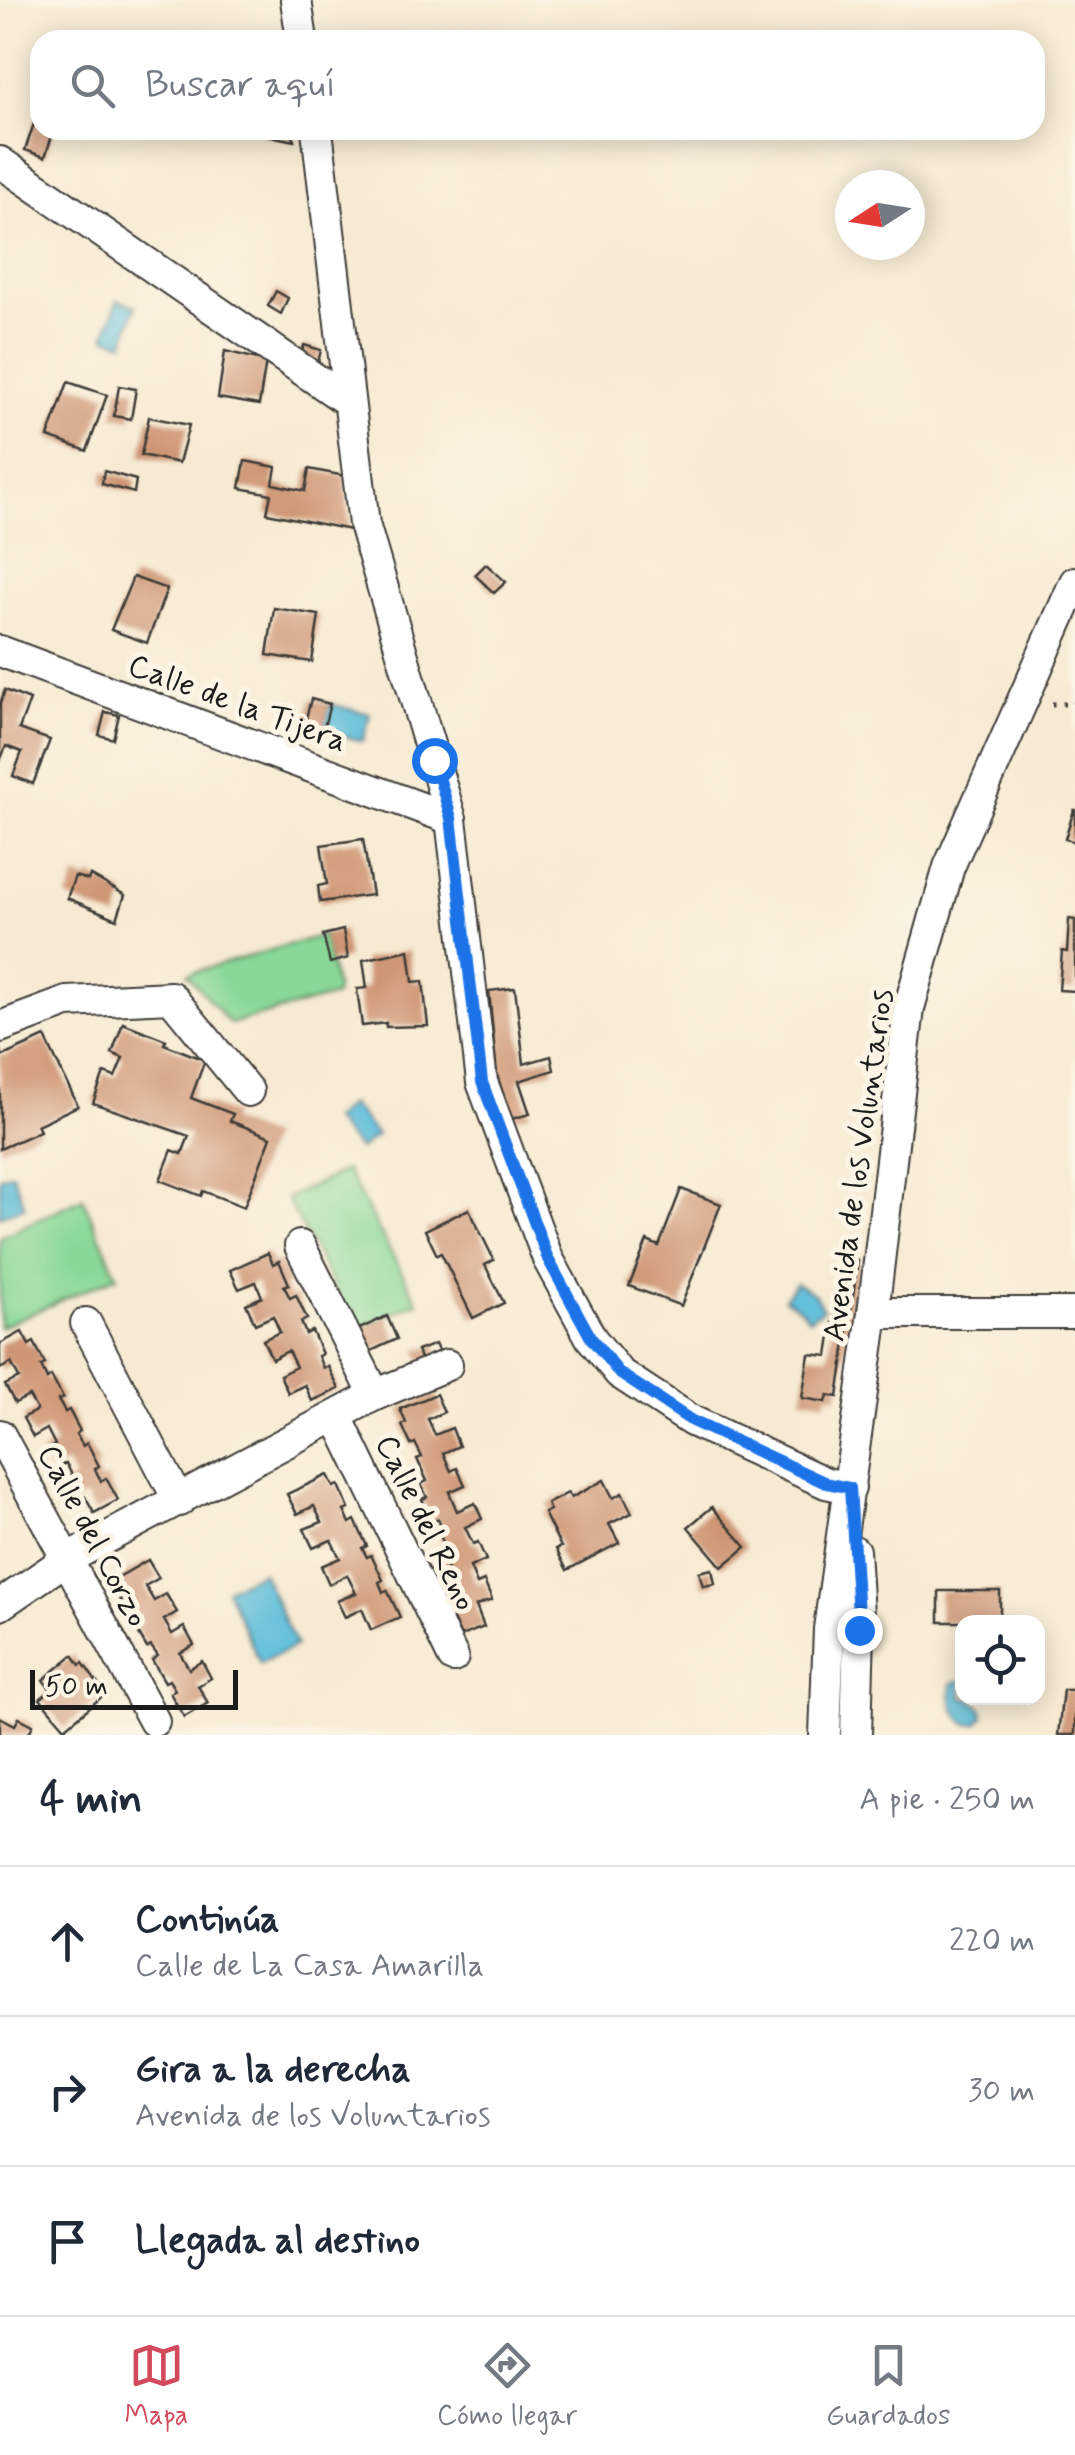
<!DOCTYPE html>
<html lang="es">
<head>
<meta charset="utf-8">
<style>
  :root { --surface:#fff; --page:#f2f2f3; --text:#1f2937; --muted:#747a83; --line:#e0e1e3; --accent:#d1495b }
  body { margin:0; font-family:Mynerve,sans-serif; background:var(--page); color:var(--text) }
  .controls { position:absolute; right:30px; bottom:30px; display:grid; overflow:hidden; border-radius:20px; box-shadow:0 5px 25px #0003 }
  .controls button { width:90px; height:90px; display:grid; place-items:center; padding:0; border:0; border-bottom:2px solid var(--line); background:var(--surface); color:var(--text); font:50px sans-serif }
  .compass { position:absolute; left:835px; top:170px; width:90px; height:90px; border-radius:50%; background:var(--surface); box-shadow:0 5px 25px #0003; rotate:258deg }
  .scale { position:absolute; left:30px; bottom:25px; width:208px; box-sizing:border-box; padding-left:10px; border:5px solid #1c1c1c; border-top:0; font-size:28px; line-height:35px; white-space:nowrap; color:#1c1c1c; -webkit-text-stroke:8px #fcf5e5; paint-order:stroke }
  .stop { position:absolute; width:30px; height:30px; margin:-22px; border:8px solid #1a73e8; border-radius:50%; background:#fff }
  .stop.end { background:#1a73e8; border-color:#fff; box-shadow:0 2px 10px #0008 }
  .list { margin:0; padding:0; list-style:none }
  h2 { display:flex; justify-content:space-between; align-items:center; height:130px; margin:0; padding:0 40px; font-size:42px }
  h2 small { font-size:32px; font-weight:400; color:var(--muted) }
  .list li { display:grid; grid-template-columns:65px 1fr auto; gap:30px; align-items:center; box-sizing:border-box; height:150px; padding:0 40px; border-top:2px solid var(--line) }
  .list b { display:block; font-size:38px; white-space:nowrap }
  .list p { margin:0; font-size:32px; white-space:nowrap; color:var(--muted) }
  .list em { font-size:32px; font-style:normal; color:var(--muted) }
  .icon { flex:none; width:55px; height:55px; fill:none; stroke:currentColor; stroke-width:2; stroke-linecap:round; stroke-linejoin:round }
  .map { position:relative; flex:none; width:1075px; height:1735px; overflow:hidden }
  .search { position:absolute; background:var(--surface); box-shadow:0 5px 25px #0003; left:30px; right:30px; top:30px; height:110px; display:flex; align-items:center; gap:25px; box-sizing:border-box; padding:0 35px; border-radius:30px; color:var(--muted); font-size:38px }
  .sheet { height:580px; background:var(--surface) }
  nav { display:flex; justify-content:space-around; align-items:center; box-sizing:border-box; height:140px; border-top:2px solid var(--line); background:var(--surface); font-size:28px; color:var(--muted) }
  nav a { display:grid; justify-items:center; gap:5px }
  nav .on { color:var(--accent) }
  .map>svg:first-child { display:block }
  .green { fill:#89d898; stroke:#527a5a; stroke-width:2.5 }
  .water { fill:#5cbdda; stroke:#3c6c7b; stroke-width:2.5 }
  .building { fill:#cf9675 }
  .lines { fill:none; stroke-linecap:round; stroke-linejoin:round }
  .minor-casing { stroke:#3d3b37; stroke-width:34 }
  .path { stroke:#3d3b37; stroke-width:5; stroke-dasharray:2.5 8; stroke-linecap:butt }
  .minor { stroke:#fff; stroke-width:30 }
  .route { stroke:#1a73e8; stroke-width:12 }
  .labels { text-anchor:middle; stroke-width:10; stroke-linejoin:round; paint-order:stroke }
  .street-label { font-size:32px; fill:#1c1c1c; stroke:#fcf5e5 }
</style>
</head>
<body>
<div class="map">
<svg width="1075" height="1735" viewBox="0 0 1075 1735">
  <rect width="100%" height="100%" fill="#fcf5e5"/>
  <filter id="ink" filterUnits="userSpaceOnUse"><feTurbulence type="fractalNoise" baseFrequency=".01" numOctaves="2"/><feDisplacementMap in="SourceGraphic" scale="20" xChannelSelector="R" yChannelSelector="G"/><feConvolveMatrix kernelMatrix="1 2 1 2 8 2 1 2 1" color-interpolation-filters="sRGB"/></filter>
  <filter id="wash" filterUnits="userSpaceOnUse"><feTurbulence type="fractalNoise" baseFrequency=".0048" numOctaves="4" result="noise"/><feDisplacementMap in="SourceGraphic" scale="40" xChannelSelector="R" yChannelSelector="G"/><feGaussianBlur stdDeviation="2.25" result="paint"/><feColorMatrix in="noise" values="0 0 0 0 0 0 0 0 0 0 0 0 0 0 0 0 0 1.4 0 .05"/><feComposite in="paint" operator="in"/></filter>
  <g filter="url(#wash)">
    <rect width="100%" height="100%" fill="#f6ead2"/>
    <g class="green">
      <polygon points="323,935 336,989 335,996 230,1024 187,974"/>
      <polygon points="346,1170 418,1302 357,1330 286,1198"/>
      <polygon points="83,1198 117,1276 0,1327 0,1237"/>
    </g>
    <g class="water">
      <polygon points="118,300 136,306 124,343 105,337"/>
      <polygon points="330,704 370,714 363,741 323,731"/>
      <polygon points="350,1104 376,1135 359,1150 332,1120"/>
      <polygon points="12,1173 25,1206 0,1216 0,1177"/>
      <polygon points="796,1283 815,1295 823,1309 809,1319 801,1309 784,1298"/>
      <polygon points="262,1572 296,1646 260,1663 226,1589"/>
      <path d="M 957,1681 L 962,1681 L 962,1698 L 970,1698 L 982,1708 L 983,1717 L 977,1724 L 967,1724 C 954,1713 949,1701 952,1684 Z"/>
    </g>
    <g id="blocks">
      <g class="building">
        <polygon points="40,106 40,130 54,130 45,157 25,150"/>
        <polygon points="266,130 292,130 294,141 265,135"/>
        <polygon points="276,291 288,298 281,314 268,306"/>
        <polygon points="304,345 321,350 318,362 300,359"/>
        <polygon points="225,351 266,361 259,405 218,398"/>
        <polygon points="68,382 107,395 87,451 48,437"/>
        <polygon points="119,386 136,389 131,419 114,416"/>
        <polygon points="149,417 189,425 179,463 141,455"/>
        <polygon points="245,461 276,467 273,484 305,491 309,469 345,476 350,530 267,513 271,494 240,488"/>
        <polygon points="104,471 136,480 134,493 102,484"/>
        <polygon points="486,564 506,582 494,593 475,575"/>
        <polygon points="133,577 167,589 147,643 111,630"/>
        <polygon points="274,608 319,615 312,662 267,655"/>
        <polygon points="5,690 30,700 19,729 50,740 33,784 13,776 22,752 6,746 0,761 0,704"/>
        <polygon points="311,699 330,704 323,731 304,726"/>
        <polygon points="105,712 119,715 113,739 99,735"/>
        <polygon points="1074,810 1075,810 1075,842 1065,839"/>
        <polygon points="363,839 372,895 320,902 318,886 327,884 321,845"/>
        <polygon points="90,875 125,895 117,919 67,898 75,876 88,880"/>
        <polygon points="1069,919 1075,920 1075,991 1059,990 1062,951 1067,952"/>
        <polygon points="343,930 348,958 330,963 323,935"/>
        <polygon points="409,950 413,982 423,981 428,1026 386,1027 386,1023 362,1026 357,989 367,988 363,960"/>
        <polygon points="515,988 524,1064 551,1056 554,1070 519,1081 530,1114 511,1119 497,1075 489,991"/>
        <polygon points="123,1023 166,1040 164,1044 205,1060 191,1098 233,1114 230,1121 271,1137 244,1207 203,1191 201,1196 160,1180 172,1150 182,1154 189,1136 93,1103 104,1073 115,1077 123,1058 112,1053"/>
        <polygon points="45,1037 78,1106 37,1125 40,1131 0,1149 0,1050 3,1056"/>
        <polygon points="681,1189 721,1204 681,1306 629,1286 647,1241 659,1246"/>
        <polygon points="469,1209 494,1260 485,1265 504,1303 473,1318 441,1253 437,1255 425,1230"/>
        <polygon points="268,1253 273,1264 279,1261 289,1284 284,1286 290,1298 296,1295 307,1319 301,1322 306,1334 312,1331 322,1354 318,1356 323,1368 328,1366 339,1389 312,1401 305,1385 288,1393 280,1375 296,1367 288,1351 272,1359 263,1340 280,1332 273,1316 255,1324 246,1304 262,1297 256,1282 239,1289 230,1270"/>
        <polygon points="842,1260 858,1261 838,1397 828,1395 826,1402 802,1398 809,1354 828,1356"/>
        <polygon points="387,1316 397,1339 367,1353 357,1330"/>
        <polygon points="22,1332 29,1345 34,1342 45,1364 41,1366 47,1379 51,1376 63,1398 58,1400 65,1412 69,1410 80,1431 76,1434 83,1446 87,1443 99,1466 95,1469 101,1481 106,1478 118,1500 94,1513 85,1497 69,1505 60,1487 74,1479 66,1463 51,1471 41,1452 55,1445 47,1429 33,1437 23,1418 37,1410 29,1396 15,1403 5,1385 19,1378 11,1363 0,1369 0,1344"/>
        <polygon points="435,1344 440,1355 421,1361 417,1351"/>
        <polygon points="436,1394 444,1412 428,1419 435,1435 452,1428 459,1446 443,1453 451,1471 457,1468 465,1485 449,1492 457,1511 475,1503 482,1519 465,1527 473,1544 478,1542 486,1560 470,1567 477,1584 484,1581 492,1600 476,1606 484,1627 461,1636 449,1611 454,1609 448,1597 452,1595 442,1573 447,1570 441,1558 448,1554 439,1533 443,1531 438,1519 432,1521 422,1499 427,1497 421,1484 427,1481 417,1459 422,1457 415,1443 411,1445 402,1425 406,1423 400,1409"/>
        <polygon points="328,1475 334,1487 339,1485 349,1509 344,1511 350,1523 355,1520 367,1546 362,1548 367,1557 371,1555 383,1580 379,1582 383,1592 387,1590 400,1617 371,1630 362,1609 345,1617 337,1601 356,1593 347,1575 329,1584 321,1566 340,1558 331,1540 313,1548 304,1529 322,1522 314,1506 297,1514 287,1494"/>
        <polygon points="604,1480 613,1498 622,1493 632,1513 609,1524 619,1543 567,1570 556,1549 561,1547 544,1513 550,1510 547,1504 568,1493 571,1498"/>
        <polygon points="712,1507 746,1547 722,1567 688,1527"/>
        <polygon points="148,1560 159,1578 145,1586 154,1601 166,1594 177,1612 164,1620 172,1634 184,1627 194,1645 180,1653 189,1669 202,1661 211,1678 198,1686 208,1703 184,1717 170,1693 175,1690 169,1680 165,1682 152,1660 158,1656 151,1646 147,1648 134,1626 141,1623 135,1613 130,1615 116,1592 123,1589 117,1578"/>
        <polygon points="712,1569 715,1584 703,1586 699,1572"/>
        <rect x="939" y="1591" width="61" height="31"/>
        <polygon points="73,1655 80,1665 83,1663 105,1694 65,1728 40,1699 51,1690 43,1680"/>
        <polygon points="1063,1690 1075,1690 1075,1735 1058,1735"/>
        <polygon points="0,1717 15,1725 19,1718 33,1725 28,1735 0,1735"/>
      </g>
    </g>
  </g>
  <g filter="url(#ink)">
    <use href="#blocks" fill-opacity="0" stroke="#3d3b37" stroke-width="2.5"/>
    <g class="lines">
      <g class="minor-casing">
        <g id="minor">
          <polyline points="296,0 302,40"/>
          <polyline points="317,130 364,524 451,819 482,1082 548,1259 591,1338 619,1373 692,1421 826,1483 850,1488"/>
          <polyline points="0,162 349,402"/>
          <polyline points="0,651 451,819"/>
          <polyline points="0,1027 67,1002 171,997 248,1091"/>
          <polyline points="300,1246 375,1395"/>
          <polyline points="873,1313 1075,1313"/>
          <polyline points="86,1323 179,1501"/>
          <polyline points="337,1417 453,1657"/>
          <polyline points="0,1435 154,1721"/>
          <polyline points="854,1551 859,1630 856,1735"/>
          <polyline points="0,1605 67,1559 375,1395 447,1365"/>
          <polyline points="825,1735 829,1629 873,1313 909,1008 949,867 1075,582"/>
        </g>
      </g>
      <polyline class="path" points="1052,704 1075,704"/>
      <use href="#minor" class="minor"/>
    </g>
  </g>
  <g class="lines" filter="url(#ink)">
    <polyline class="route" points="434,760 451,818 482,1082 548,1259 591,1338 619,1373 692,1421 826,1483 850,1488 859,1630"/>
  </g>
  <g class="labels">
    <g class="street-label">
      <text transform="translate(238 702) rotate(20)" y="11">Calle de la Tijera</text>
      <text transform="translate(857 1165) rotate(-82)" y="11">Avenida de los Voluntarios</text>
      <text transform="translate(427 1522) rotate(64)" y="11">Calle del Reno</text>
      <text transform="translate(94 1535) rotate(62)" y="11">Calle del Corzo</text>
    </g>
  </g>
</svg>
<div class="controls">
<button><svg class="icon" aria-label="locate" viewBox="0 0 24 24"><circle cx="12" cy="12" r="6"/><path d="M12 2v4M12 18v4M2 12h4M18 12h4"/></svg></button>
</div>
<svg class="compass" viewBox="-18 -18 36 36"><path d="M0-13l5 13h-10z" fill="#e53935"/><path d="M0 13l5-13h-10z" fill="#747a83"/></svg>
<div class="scale">50 m</div>
<div class="stop" style="left:434px;top:760px"></div>
<div class="stop end" style="left:859px;top:1630px"></div>
<div class="search"><svg class="icon" aria-label="search" viewBox="0 0 24 24"><circle cx="10" cy="10" r="6"/><path d="M15 15l6 6"/></svg>Buscar aquí</div>
</div>
<section class="sheet">
<h2>4 min<small>A pie · 250 m</small></h2>
<ul class="list">
<li><svg class="icon" aria-label="ahead" viewBox="0 0 24 24"><path d="M12 20V5M6 11l6-6 6 6"/></svg><div><b>Continúa</b><p>Calle de La Casa Amarilla</p></div><em>220 m</em></li>
<li><svg class="icon" aria-label="right" viewBox="0 0 24 24"><path d="M7 20v-9h11M14 6l5 5-5 5"/></svg><div><b>Gira a la derecha</b><p>Avenida de los Voluntarios</p></div><em>30 m</em></li>
<li><svg class="icon" aria-label="arrive" viewBox="0 0 24 24"><path d="M6 21V4h12l-3 4 3 4H6"/></svg><div><b>Llegada al destino</b></div></li>
</ul>
</section>
<nav>
<a class="on"><svg class="icon" aria-label="map" viewBox="0 0 24 24"><path d="M3 6l6-2 6 2 6-2v14l-6 2-6-2-6 2zM9 4v14M15 6v14"/></svg>Mapa</a>
<a><svg class="icon" aria-label="directions" viewBox="0 0 24 24"><path d="M12 3l9 9-9 9-9-9zM9 14v-3h6M13 9l2 2-2 2"/></svg>Cómo llegar</a>
<a><svg class="icon" aria-label="saved" viewBox="0 0 24 24"><path d="M7 4h10v16l-5-4-5 4z"/></svg>Guardados</a>
</nav>
</body>
</html>
